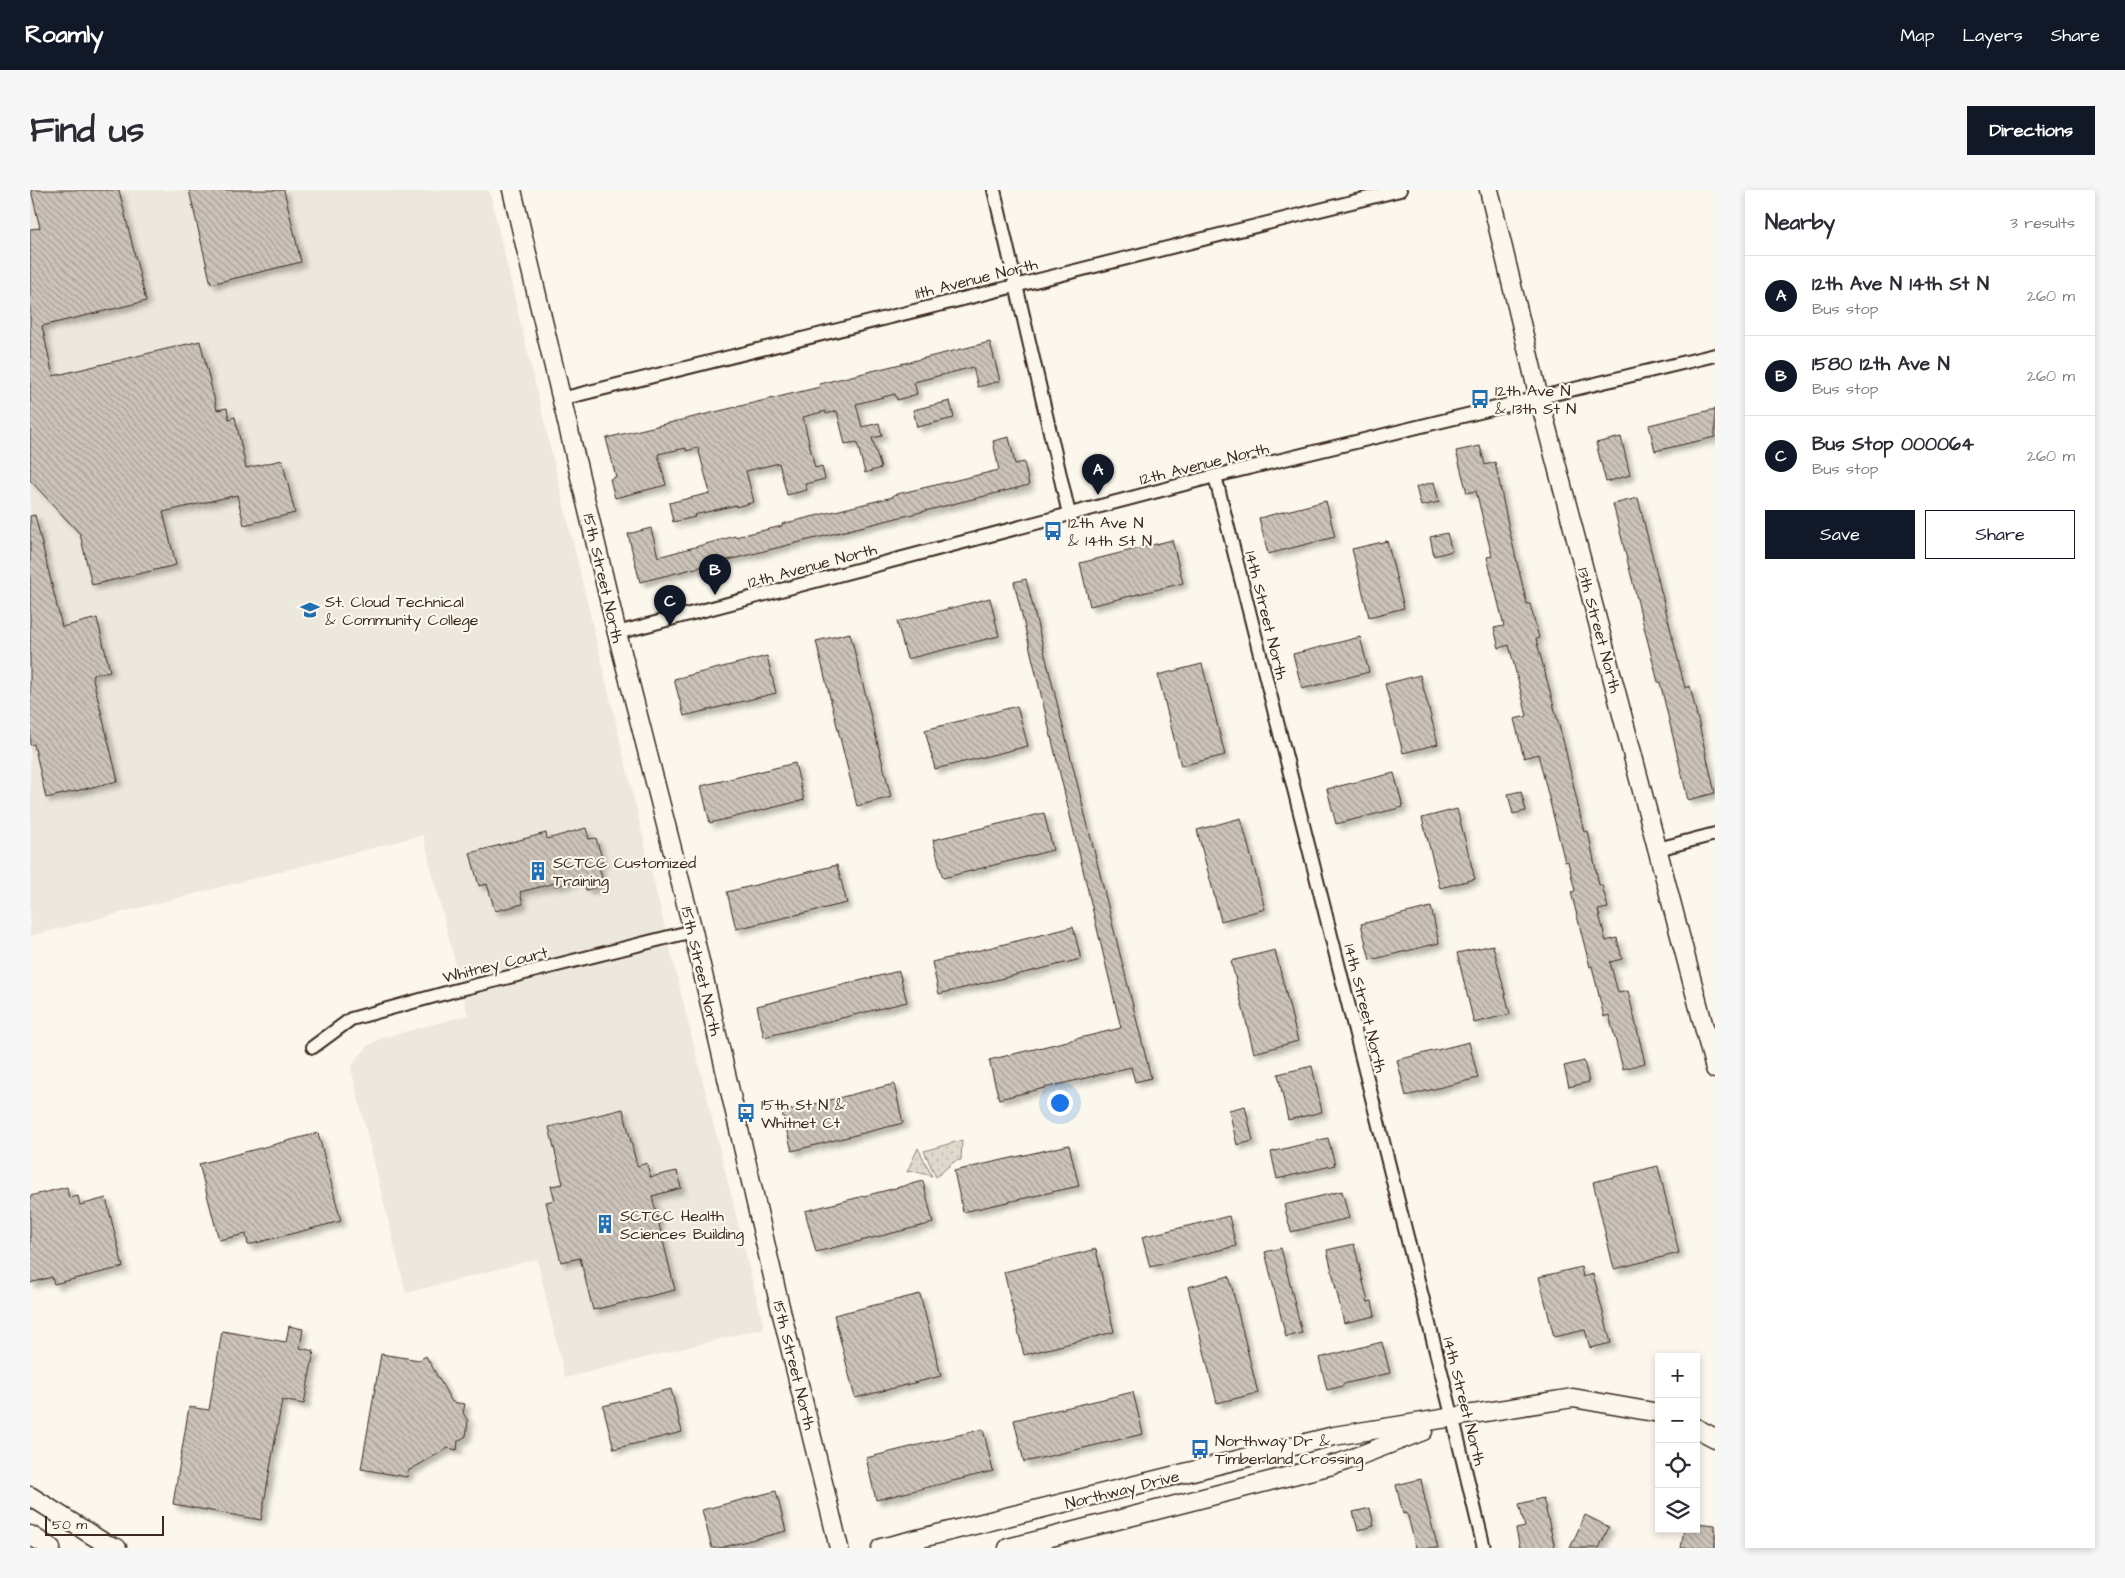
<!DOCTYPE html>
<html lang="en">
<head>
<meta charset="utf-8">
<style>
  :root { --surface:#fff; --page:#f7f7f7; --text:#2b2b33; --muted:#7c7c81; --line:#e1e1e2; --accent:#111827 }
  body { margin:0; font-family:"Architects Daughter",sans-serif; background:var(--page); color:var(--text) }
  .controls { position:absolute; right:15px; bottom:15px; display:grid; overflow:hidden; border-radius:0px; box-shadow:0 2px 8px #0003 }
  .controls button { width:45px; height:45px; display:grid; place-items:center; padding:0; border:0; border-bottom:1px solid var(--line); background:var(--surface); color:var(--text); font:25px sans-serif }
  .scale { position:absolute; left:15px; bottom:12px; width:119px; box-sizing:border-box; padding-left:5px; border:2px solid #3b2a1e; border-top:0; font-size:14px; line-height:18px; white-space:nowrap; color:#3b2a1e; -webkit-text-stroke:4px #fbf7ec; paint-order:stroke }
  .you { position:absolute; left:1029px; top:912px; width:18px; height:18px; margin:-12px; border:4px solid #fff; border-radius:50%; background:#1a73e8; box-shadow:0 0 0 8px #1a73e833 }
  .badge { display:grid; place-items:center; width:32px; height:32px; border-radius:50%; background:var(--accent); color:#fff; font-size:16px; font-weight:700 }
  .pin { position:absolute; translate:-50% -41px; filter:drop-shadow(0 1px 2px #0008) }
  .pin::after { content:''; position:absolute; top:26px; width:18px; height:15px; background:inherit; clip-path:polygon(0 0,100% 0,50% 100%) }
  .list { margin:0; padding:0; list-style:none }
  h2 { display:flex; justify-content:space-between; align-items:center; height:65px; margin:0; padding:0 20px; font-size:21px }
  h2 small { font-size:16px; font-weight:400; color:var(--muted) }
  .list li { display:grid; grid-template-columns:32px 1fr auto; gap:15px; align-items:center; box-sizing:border-box; height:80px; padding:0 20px; border-top:1px solid var(--line) }
  .list b { display:block; font-size:19px; white-space:nowrap }
  .list p { margin:0; font-size:16px; white-space:nowrap; color:var(--muted) }
  .list em { font-size:16px; font-style:normal; color:var(--muted) }
  .actions { display:flex; gap:10px; padding:15px 20px }
  .actions a { flex:1; padding:11px 0; border:1px solid var(--accent); border-radius:0px; text-align:center; font-size:18px; color:var(--accent) }
  .actions .main { background:var(--accent); color:#fff }
  .icon { flex:none; width:28px; height:28px; fill:none; stroke:currentColor; stroke-width:2; stroke-linecap:round; stroke-linejoin:round }
  .map { position:relative; flex:none; width:1685px; height:1358px; overflow:hidden; border-radius:0px }
  header { display:flex; align-items:center; gap:30px; box-sizing:border-box; height:70px; padding:0 25px; background:var(--accent); color:#fff }
  header strong { font-size:24px }
  nav { display:flex; gap:28px; margin-inline-start:auto; font-size:18px }
  .intro { display:flex; align-items:center; justify-content:space-between; box-sizing:border-box; height:120px; padding:0 30px }
  h1 { margin:0; font-size:35px }
  .button { padding:12px 22px; border-radius:0px; background:var(--accent); color:#fff; font-size:18px; font-weight:700 }
  main { display:flex; gap:30px; padding:0 30px }
  aside { flex:1; background:var(--surface); border-radius:0px; box-shadow:0 2px 8px #0003 }
  .map>svg:first-child { display:block }
  .built { fill:#ede8dd }
  .grass { fill:url(#grass-dots); stroke:#8d8276 }
  .building { fill:url(#building-back-hatch); stroke:#3b2a1e; filter:url(#shadow) }
  .lines { fill:none; stroke-linecap:round; stroke-linejoin:round }
  .street-casing { stroke:#3b2a1e; stroke-width:16 }
  .secondary-casing { stroke:#3b2a1e; stroke-width:21 }
  .street { stroke:#fbf7ec; stroke-width:12 }
  .secondary { stroke:#fbf7ec; stroke-width:18 }
  .labels { text-anchor:middle; stroke-width:4.5; stroke-linejoin:round; paint-order:stroke }
  .street-label { font-size:16px; fill:#3b2a1e; stroke:#fbf7ec }
  .poi-label { font-size:16px; fill:#3b2a1e; stroke:#fbf7ec; text-anchor:start }
</style>
</head>
<body>
<header>
<strong>Roamly</strong>
<nav><a>Map</a><a>Layers</a><a>Share</a></nav>
</header>
<div class="intro"><h1>Find us</h1><a class="button">Directions</a></div>
<main>
<div class="map">
<svg width="1685" height="1358" viewBox="0 0 1685 1358">
  <defs>
    <pattern id="grass-dots" width="8" height="8" patternUnits="userSpaceOnUse" patternTransform="scale(1.25)"><rect width="8" height="8" fill="#dfd9ce"/><path d="M2 2h.1M6 6h.1" fill="none" stroke="#c0bab0" stroke-width="1.8" stroke-linecap="round"/></pattern>
    <pattern id="building-back-hatch" width="6" height="6" patternUnits="userSpaceOnUse" patternTransform="scale(1.25)"><rect width="6" height="6" fill="#ccc4b9"/><path d="M-1 5l2 2M0 0l6 6M5-1l2 2" fill="none" stroke="#a79f96"/></pattern>
    <filter id="shadow"><feDropShadow dx="4.5" dy="4.5" stdDeviation="2.5" flood-color="#0004"/></filter>
  </defs>
  <rect width="100%" height="100%" fill="#fbf7ec"/>
  <filter id="ink" filterUnits="userSpaceOnUse"><feTurbulence type="fractalNoise" baseFrequency=".02" numOctaves="2"/><feDisplacementMap in="SourceGraphic" scale="10" xChannelSelector="R" yChannelSelector="G"/><feConvolveMatrix kernelMatrix="1 2 1 2 8 2 1 2 1" color-interpolation-filters="sRGB"/></filter>
  <g filter="url(#ink)">
    <polygon class="built" points="0,0 459,0 631,722 734,1138 535,1188 507,1069 376,1103 321,879 327,868 338,856 351,848 438,825 393,645 0,746"/>
    <g class="grass">
      <polygon points="932,950 931,970 925,971 906,987 894,961"/>
      <polygon points="888,958 902,986 883,981 877,982"/>
    </g>
    <g class="building">
      <polygon points="1,0 89,0 116,111 12,136 23,186 170,151 187,220 197,218 199,229 205,227 216,278 252,270 265,323 214,335 207,305 133,322 146,375 62,395 50,344 0,290 0,39 10,38"/>
      <polygon points="159,0 254,0 271,72 181,94"/>
      <polygon points="960,152 970,191 948,197 943,177 884,192 887,204 867,210 865,204 826,214 832,237 849,233 852,246 842,248 851,278 835,283 827,252 815,254 807,221 796,224 796,221 773,227 785,278 792,276 795,289 775,294 777,300 757,305 749,273 716,281 724,312 706,317 706,315 664,325 665,327 643,332 639,313 680,303 668,258 656,261 656,258 628,264 636,295 585,308 580,289 586,287 576,248 790,197 789,194"/>
      <polygon points="920,211 924,228 887,237 883,220"/>
      <polygon points="1685,219 1685,247 1625,261 1619,235"/>
      <polygon points="979,247 985,274 994,272 999,295 610,392 598,344 621,338 628,367 705,346 705,347 752,336 752,334 863,307 863,305 969,280 963,251"/>
      <polygon points="1591,247 1600,285 1576,292 1566,253"/>
      <polygon points="1450,256 1455,275 1465,272 1479,339 1497,414 1500,414 1509,448 1506,449 1535,558 1554,642 1558,641 1569,695 1572,695 1578,718 1568,720 1576,751 1587,748 1592,769 1580,772 1588,803 1598,801 1615,873 1593,879 1579,825 1574,827 1562,776 1560,777 1541,702 1545,701 1538,671 1535,672 1508,564 1494,568 1484,529 1497,526 1479,455 1469,458 1464,438 1474,436 1457,367 1462,366 1446,301 1437,303 1426,261"/>
      <polygon points="1404,292 1409,312 1391,316 1386,297"/>
      <polygon points="1608,308 1655,498 1660,496 1685,603 1658,610 1630,492 1628,492 1583,314"/>
      <polygon points="1296,311 1305,347 1238,364 1229,328"/>
      <polygon points="5,325 32,437 67,428 80,481 62,485 88,591 16,608 4,554 0,555 0,326"/>
      <polygon points="1417,343 1422,361 1404,366 1400,347"/>
      <polygon points="1142,350 1153,393 1060,416 1050,373"/>
      <polygon points="1357,351 1374,418 1339,427 1322,359"/>
      <polygon points="996,389 1121,888 1105,892 1101,877 969,909 959,870 1091,838 984,392"/>
      <polygon points="960,408 969,446 877,469 867,432"/>
      <polygon points="820,443 861,607 827,616 786,451"/>
      <polygon points="1330,447 1339,482 1272,499 1263,464"/>
      <polygon points="737,466 746,503 654,526 644,489"/>
      <polygon points="1172,474 1195,565 1151,576 1128,485"/>
      <polygon points="1390,485 1408,554 1373,563 1355,494"/>
      <polygon points="987,516 998,556 905,579 895,540"/>
      <polygon points="765,573 774,610 680,633 671,596"/>
      <polygon points="1364,583 1373,617 1306,634 1297,599"/>
      <polygon points="1491,601 1496,621 1483,624 1478,604"/>
      <polygon points="1427,619 1445,689 1410,698 1392,628"/>
      <polygon points="1014,623 1023,660 913,688 903,650"/>
      <polygon points="1211,628 1235,719 1191,731 1167,640"/>
      <polygon points="556,638 559,649 566,648 573,672 568,674 574,695 556,700 553,689 525,696 525,693 490,702 493,714 465,721 457,694 449,696 440,663 516,643 517,649"/>
      <polygon points="807,675 817,713 706,739 697,702"/>
      <polygon points="1401,717 1409,753 1340,770 1331,734"/>
      <polygon points="1043,737 1051,769 909,804 902,772"/>
      <polygon points="1463,755 1480,824 1444,833 1427,763"/>
      <polygon points="1245,760 1268,851 1224,863 1201,771"/>
      <polygon points="869,781 877,812 734,847 727,816"/>
      <polygon points="1439,852 1448,888 1376,906 1367,870"/>
      <polygon points="1554,871 1559,892 1539,897 1534,876"/>
      <polygon points="1282,876 1292,922 1258,930 1248,884"/>
      <polygon points="864,894 873,933 762,961 752,922"/>
      <polygon points="1215,916 1223,951 1207,955 1199,920"/>
      <polygon points="593,919 607,976 617,973 620,987 647,981 651,998 622,1006 645,1100 563,1120 550,1068 531,1072 516,1012 525,1010 521,996 533,994 519,937"/>
      <polygon points="288,943 311,1031 218,1055 216,1044 189,1050 169,974"/>
      <polygon points="1298,948 1305,975 1247,989 1241,962"/>
      <polygon points="1039,955 1049,996 933,1022 924,981"/>
      <polygon points="1628,976 1649,1063 1584,1079 1563,992"/>
      <polygon points="893,991 903,1033 786,1062 775,1021"/>
      <polygon points="37,997 39,1008 48,1006 50,1015 76,1008 93,1077 24,1094 22,1087 0,1093 0,1006"/>
      <polygon points="1312,1001 1319,1028 1261,1042 1254,1015"/>
      <polygon points="1199,1026 1206,1056 1120,1077 1112,1047"/>
      <polygon points="1324,1054 1338,1112 1342,1111 1345,1126 1314,1133 1297,1060"/>
      <polygon points="1251,1058 1272,1143 1256,1147 1235,1062"/>
      <polygon points="1066,1059 1084,1142 994,1165 974,1082"/>
      <polygon points="1551,1077 1553,1087 1563,1084 1581,1153 1560,1158 1555,1140 1524,1147 1509,1087"/>
      <polygon points="1199,1086 1228,1203 1187,1213 1158,1097"/>
      <polygon points="890,1104 911,1186 825,1208 804,1125"/>
      <polygon points="259,1136 273,1139 270,1158 284,1161 274,1214 252,1210 231,1330 143,1314 159,1217 179,1220 192,1141 256,1152"/>
      <polygon points="1352,1152 1360,1183 1313,1194 1313,1196 1297,1200 1289,1168"/>
      <polygon points="351,1164 389,1170 396,1166 422,1212 435,1214 433,1223 438,1231 436,1246 428,1251 427,1260 418,1258 378,1281 377,1287 331,1279"/>
      <polygon points="641,1199 652,1242 584,1259 573,1216"/>
      <polygon points="1103,1202 1113,1244 994,1272 984,1230"/>
      <polygon points="953,1239 963,1281 846,1310 836,1268"/>
      <polygon points="1391,1289 1395,1310 1408,1358 1386,1358 1377,1323 1373,1324 1366,1295"/>
      <polygon points="746,1301 756,1341 690,1358 682,1358 672,1320"/>
      <polygon points="1513,1308 1525,1358 1490,1358 1486,1339 1495,1337 1489,1314"/>
      <polygon points="1340,1318 1344,1336 1328,1340 1323,1322"/>
      <polygon points="1555,1325 1579,1337 1569,1358 1540,1358"/>
      <polygon points="1666,1333 1685,1335 1685,1358 1651,1358 1654,1339 1666,1339"/>
    </g>
    <g class="lines">
      <g class="street-casing">
        <g id="street">
          <polyline points="964,0 1039,324"/>
          <polyline points="531,209 1370,0"/>
          <polyline points="1185,286 1423,1229 1454,1358"/>
          <polyline points="587,443 1185,286 1685,165"/>
          <polyline points="1628,659 1685,644"/>
          <polyline points="283,857 321,829 423,801 663,741"/>
        </g>
      </g>
      <g class="secondary-casing">
        <g id="secondary">
          <polyline points="482,0 587,443 663,741 747,1104 809,1358"/>
          <polyline points="1459,0 1509,208 1685,879"/>
          <polyline points="1666,1238 1685,1248"/>
          <polyline points="0,1306 76,1354 87,1358"/>
          <polyline points="0,1345 21,1358"/>
          <polyline points="851,1358 1304,1246 1543,1208 1629,1223"/>
          <polyline points="978,1358 1310,1273 1393,1241"/>
        </g>
      </g>
      <use href="#street" class="street"/>
      <use href="#secondary" class="secondary"/>
    </g>
  </g>
  <defs>
    <g id="bus-bare" transform="scale(1.5)"><path d="M-5-6H5V4H4V6H2V4H-2V6H-4V4H-5ZM-3.5-4V0h7V-4ZM-3.5 1.2v1.5H-2V1.2ZM2 1.2v1.5H3.5V1.2Z" fill="#1f6fb2" stroke="#fbf7ec" stroke-width="2.5" paint-order="stroke"/></g>
    <g id="university-bare" transform="scale(1.5)"><path d="M0-5L7-2L0 1L-7-2ZM-4 1L0 2.5L4 1V4Q0 6-4 4Z" fill="#1f6fb2" stroke="#fbf7ec" stroke-width="2.5" paint-order="stroke"/></g>
    <g id="building-bare" transform="scale(1.5)"><path d="M-4-6H4V6H1V3H-1V6H-4ZM-2.5-4.3h1.7v1.8h-1.7ZM.8-4.3h1.7v1.8H.8ZM-2.5-1h1.7V.8h-1.7ZM.8-1h1.7V.8H.8Z" fill="#1f6fb2" stroke="#fbf7ec" stroke-width="2.5" paint-order="stroke"/></g>
  </defs>
  <g fill-rule="evenodd">
    <use href="#bus-bare" x="1450" y="209"/>
    <use href="#bus-bare" x="1023" y="341"/>
    <use href="#university-bare" x="280" y="420"/>
    <use href="#building-bare" x="508" y="681"/>
    <use href="#bus-bare" x="716" y="923"/>
    <use href="#building-bare" x="575" y="1034"/>
    <use href="#bus-bare" x="1170" y="1259"/>
  </g>
  <g class="labels">
    <g class="street-label">
      <text transform="translate(946 88) rotate(-14)" y="6">11th Avenue North</text>
      <text transform="translate(1174 273) rotate(-14)" y="6">12th Avenue North</text>
      <text transform="translate(782 375) rotate(-15)" y="6">12th Avenue North</text>
      <text transform="translate(574 388) rotate(77)" y="6">15th Street North</text>
      <text transform="translate(1237 425) rotate(76)" y="6">14th Street North</text>
      <text transform="translate(1570 440) rotate(75)" y="6">13th Street North</text>
      <text transform="translate(465 774) rotate(-14)" y="6">Whitney Court</text>
      <text transform="translate(672 781) rotate(77)" y="6">15th Street North</text>
      <text transform="translate(1336 818) rotate(76)" y="6">14th Street North</text>
      <text transform="translate(765 1175) rotate(76)" y="6">15th Street North</text>
      <text transform="translate(1435 1211) rotate(76)" y="6">14th Street North</text>
      <text transform="translate(1092 1299) rotate(-14)" y="6">Northway Drive</text>
    </g>
    <g class="poi-label">
      <text x="1465" y="206">12th Ave N<tspan x="1465" dy="18">&amp; 13th St N</tspan></text>
      <text x="1038" y="338">12th Ave N<tspan x="1038" dy="18">&amp; 14th St N</tspan></text>
      <text x="295" y="417">St. Cloud Technical<tspan x="295" dy="18">&amp; Community College</tspan></text>
      <text x="523" y="678">SCTCC Customized<tspan x="523" dy="18">Training</tspan></text>
      <text x="731" y="920">15th St N &amp;<tspan x="731" dy="18">Whitnet Ct</tspan></text>
      <text x="590" y="1031">SCTCC Health<tspan x="590" dy="18">Sciences Building</tspan></text>
      <text x="1185" y="1256">Northway Dr &amp;<tspan x="1185" dy="18">Timberland Crossing</tspan></text>
    </g>
  </g>
</svg>
<div class="controls">
<button>+</button>
<button>−</button>
<button><svg class="icon" aria-label="locate" viewBox="0 0 24 24"><circle cx="12" cy="12" r="6"/><path d="M12 2v4M12 18v4M2 12h4M18 12h4"/></svg></button>
<button><svg class="icon" aria-label="layers" viewBox="0 0 24 24"><path d="M12 4l9 5-9 5-9-5zM3 14l9 5 9-5"/></svg></button>
</div>
<div class="scale">50 m</div>
<div class="you"></div>
<div class="pin badge" style="left:1068px;top:305px">A</div>
<div class="pin badge" style="left:685px;top:405px">B</div>
<div class="pin badge" style="left:640px;top:436px">C</div>
</div>
<aside>
<h2>Nearby<small>3 results</small></h2>
<ul class="list">
<li><span class="badge">A</span><div><b>12th Ave N 14th St N</b><p>Bus stop</p></div><em>260 m</em></li>
<li><span class="badge">B</span><div><b>1580 12th Ave N</b><p>Bus stop</p></div><em>260 m</em></li>
<li><span class="badge">C</span><div><b>Bus Stop 000064</b><p>Bus stop</p></div><em>260 m</em></li>
</ul>
<div class="actions"><a class="main">Save</a><a>Share</a></div>
</aside>
</main>
</body>
</html>
